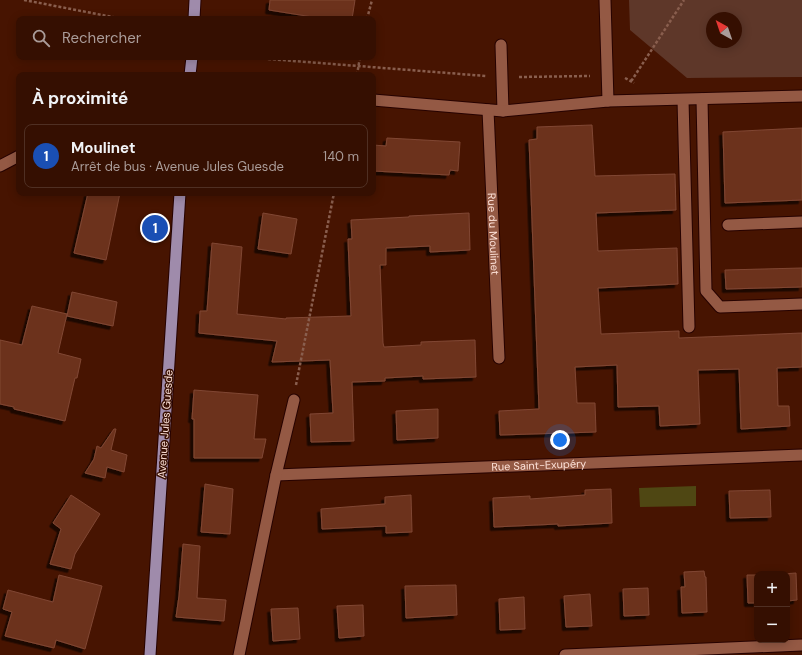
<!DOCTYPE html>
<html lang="fr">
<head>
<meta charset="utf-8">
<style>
  :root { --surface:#350f01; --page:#401d10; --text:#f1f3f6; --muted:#aa9c99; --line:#4f2f23; --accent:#5bc7e7 }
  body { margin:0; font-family:"DM Sans",sans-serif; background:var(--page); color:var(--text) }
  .controls { position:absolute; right:12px; bottom:12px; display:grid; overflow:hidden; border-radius:8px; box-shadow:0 2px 10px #0003 }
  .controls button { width:36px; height:36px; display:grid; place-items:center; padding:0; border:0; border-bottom:1px solid var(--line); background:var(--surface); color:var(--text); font:20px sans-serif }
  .compass { position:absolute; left:706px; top:12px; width:36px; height:36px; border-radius:50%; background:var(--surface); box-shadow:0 2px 10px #0003; rotate:320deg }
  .you { position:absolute; left:560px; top:440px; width:14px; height:14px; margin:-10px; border:3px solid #fff; border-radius:50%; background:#1a73e8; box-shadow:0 0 0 6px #1a73e833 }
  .badge { display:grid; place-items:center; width:26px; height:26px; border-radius:50%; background:var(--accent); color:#fff; font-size:13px; font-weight:700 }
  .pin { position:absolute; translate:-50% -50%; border:2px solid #fff; box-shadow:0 1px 4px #0006 }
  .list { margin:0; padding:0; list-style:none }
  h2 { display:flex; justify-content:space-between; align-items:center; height:52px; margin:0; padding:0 16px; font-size:17px }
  h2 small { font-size:13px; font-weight:400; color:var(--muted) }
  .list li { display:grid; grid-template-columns:26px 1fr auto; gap:12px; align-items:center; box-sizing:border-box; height:64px; margin:0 8px 8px; padding:0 8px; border:1px solid var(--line); border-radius:8px }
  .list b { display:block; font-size:15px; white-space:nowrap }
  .list p { margin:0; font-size:13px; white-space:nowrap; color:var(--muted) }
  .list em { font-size:13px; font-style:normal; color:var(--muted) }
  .icon { flex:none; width:22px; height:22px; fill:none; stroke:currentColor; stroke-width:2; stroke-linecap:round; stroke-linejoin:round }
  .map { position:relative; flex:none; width:802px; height:655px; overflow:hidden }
  .search { position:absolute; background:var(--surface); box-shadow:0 2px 10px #0003; left:16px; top:16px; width:360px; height:44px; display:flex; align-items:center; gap:10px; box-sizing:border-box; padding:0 14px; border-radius:8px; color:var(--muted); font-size:15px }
  .panel { position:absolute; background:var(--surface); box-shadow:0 2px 10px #0003; left:16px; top:72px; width:360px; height:124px; border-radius:8px }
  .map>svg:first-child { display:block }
  .green { fill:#5e3729; fill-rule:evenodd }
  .water { fill:#4f4713 }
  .building { fill:#6c321e; stroke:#804733; filter:url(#shadow) }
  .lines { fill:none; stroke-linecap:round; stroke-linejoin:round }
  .service-casing { stroke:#260200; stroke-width:13 }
  .minor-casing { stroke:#260200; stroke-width:13 }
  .primary-casing { stroke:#260200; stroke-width:13 }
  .path { stroke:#895e4e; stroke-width:2.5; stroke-dasharray:3 2; stroke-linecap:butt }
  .service { stroke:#945944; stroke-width:11 }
  .minor { stroke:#945944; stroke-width:11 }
  .primary { stroke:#9f8bab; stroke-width:11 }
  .labels { text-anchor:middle; stroke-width:3; stroke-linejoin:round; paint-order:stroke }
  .street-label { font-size:11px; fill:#fde1d8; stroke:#370f02 }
</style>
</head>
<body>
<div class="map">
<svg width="802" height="655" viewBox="0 0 802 655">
  <defs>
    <filter id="shadow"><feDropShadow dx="-3.5" dy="3.5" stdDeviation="0" flood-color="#0009"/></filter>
  </defs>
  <rect width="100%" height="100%" fill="#471401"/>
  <path class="green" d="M 629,0 L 802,0 L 802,77 L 687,78 L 630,30 ZM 712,18 L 736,18 L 736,42 L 712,42 Z"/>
  <polygon class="water" points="696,486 696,506 640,507 639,488"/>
  <g class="building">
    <polygon points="270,0 355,0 352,19 325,19 269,10"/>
    <polygon points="592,125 595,176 675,174 676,210 596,213 598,251 677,248 678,284 598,288 601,334 679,331 679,338 802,333 802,367 777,368 778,406 789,406 790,426 741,429 739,369 698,370 700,424 660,426 659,406 618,407 617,365 575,367 577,403 595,403 596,432 500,435 499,411 539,409 529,140 537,139 537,127"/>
    <polygon points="802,128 802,200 725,203 723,132"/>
    <polygon points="387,138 460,142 458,171 450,170 449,175 373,171 373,145 386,146"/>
    <polygon points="88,193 120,193 106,260 74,253"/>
    <polygon points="263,213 297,219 291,254 258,249"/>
    <polygon points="469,213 470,250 430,252 430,246 386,248 386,265 380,265 383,343 384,347 421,345 421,342 475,340 476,377 423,379 423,376 385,378 385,381 352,382 354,441 311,442 310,414 333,413 330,360 272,362 277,341 199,333 200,311 207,311 212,243 242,247 237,314 286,319 286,318 351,316 348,239 352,239 351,220 409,217 409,216"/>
    <polygon points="802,268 802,287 726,289 725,270"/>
    <polygon points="72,292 117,302 113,326 67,316"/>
    <polygon points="32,306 67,314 58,353 81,359 77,378 75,378 65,421 14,409 14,407 0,404 0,340 22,345"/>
    <polygon points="194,390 258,395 254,439 266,439 262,458 194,458 194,419 192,419"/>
    <polygon points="438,409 438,438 397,440 396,411"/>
    <polygon points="114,429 116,429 111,450 127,455 124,472 107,467 105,478 85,473 94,459 97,446 101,448"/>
    <polygon points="205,484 233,489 230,534 201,532"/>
    <polygon points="611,489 612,523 558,526 558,524 494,527 493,498 530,496 530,499 585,495 585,490"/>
    <polygon points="770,490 771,517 730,518 729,491"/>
    <polygon points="71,495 100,514 75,554 71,569 50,564 61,529 53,523"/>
    <polygon points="411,495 412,532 386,533 386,526 322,529 321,509 385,504 385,497"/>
    <polygon points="183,544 200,546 197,598 226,600 224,621 176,617 179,596"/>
    <polygon points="704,571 705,577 706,577 707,612 682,613 681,587 685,587 684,572"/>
    <polygon points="796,573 797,600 787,601 787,574 782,574"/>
    <polygon points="59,575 102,586 85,649 56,640 54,648 5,636 12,612 3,609 8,590 53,602"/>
    <polygon points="747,575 757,575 757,603 748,603"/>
    <polygon points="456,585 457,615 406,618 405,586"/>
    <polygon points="648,588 649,615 624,616 623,589"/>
    <polygon points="590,594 592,626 566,627 564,596"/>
    <polygon points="524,597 525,629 500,630 499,599"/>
    <polygon points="363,605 364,636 339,638 337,606"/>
    <polygon points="298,608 300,639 273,641 271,609"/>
  </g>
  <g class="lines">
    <g class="service-casing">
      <g id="service">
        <polyline points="501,45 503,111"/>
        <polyline points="702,99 706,291 720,307 802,304"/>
        <polyline points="683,100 689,327"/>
        <polyline points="728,225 802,222"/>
      </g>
    </g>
    <g class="minor-casing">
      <g id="minor">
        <polyline points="605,0 608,101"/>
        <polyline points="373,100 503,111 608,101 802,96"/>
        <path id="s1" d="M 488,110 L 499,358"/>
        <polyline points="0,166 19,156"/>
        <path id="s2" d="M 276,475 L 802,455"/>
        <polyline points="239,655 276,475 294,400"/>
        <polyline points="565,655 802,645"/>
      </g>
    </g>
    <g class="primary-casing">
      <g id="primary">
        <polyline points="194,19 195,0"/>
        <polyline points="190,75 192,57"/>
        <polyline points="150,655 180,193"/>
      </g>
    </g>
    <g class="path">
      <polyline points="24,0 123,19"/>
      <polyline points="367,19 372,0"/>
      <polyline points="243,57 486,76"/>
      <polyline points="357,75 360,57"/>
      <polyline points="519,77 590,76"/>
      <polyline points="625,78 634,83"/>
      <polyline points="631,79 632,80 684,0"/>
      <polyline points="296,385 334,193"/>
    </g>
    <use href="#service" class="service"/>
    <use href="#minor" class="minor"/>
    <use href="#primary" class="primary"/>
  </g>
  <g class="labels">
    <g class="street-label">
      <text dy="4" stroke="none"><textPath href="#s1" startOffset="124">Rue du Moulinet</textPath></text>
      <text transform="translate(165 424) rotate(-86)" y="4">Avenue Jules Guesde</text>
      <text dy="4" stroke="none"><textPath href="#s2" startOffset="263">Rue Saint-Exupéry</textPath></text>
    </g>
  </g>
</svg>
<div class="controls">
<button>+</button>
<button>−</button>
</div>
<svg class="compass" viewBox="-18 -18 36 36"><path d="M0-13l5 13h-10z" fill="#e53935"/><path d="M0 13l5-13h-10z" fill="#aa9c99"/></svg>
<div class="you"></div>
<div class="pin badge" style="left:155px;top:228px;background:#1a4fb4">1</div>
<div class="search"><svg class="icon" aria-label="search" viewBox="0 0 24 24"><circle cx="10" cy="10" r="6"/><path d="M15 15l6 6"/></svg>Rechercher</div>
<section class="panel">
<h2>À proximité<small></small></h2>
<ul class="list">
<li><span class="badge" style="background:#1a4fb4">1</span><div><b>Moulinet</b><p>Arrêt de bus · Avenue Jules Guesde</p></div><em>140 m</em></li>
</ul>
</section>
</div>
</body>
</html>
